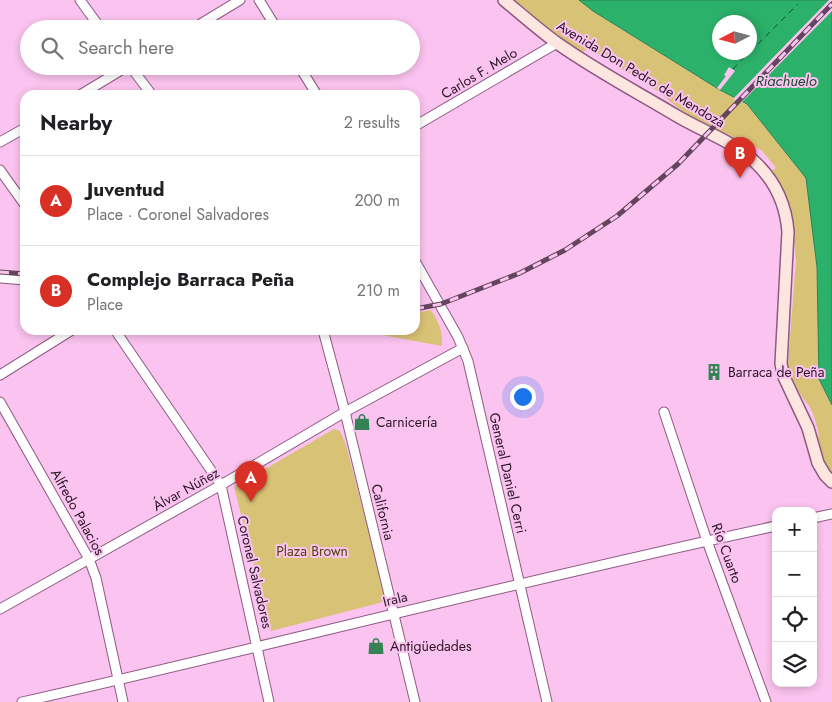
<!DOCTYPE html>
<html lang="en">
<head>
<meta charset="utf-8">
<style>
  :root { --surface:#fff; --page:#f6f6f6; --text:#202124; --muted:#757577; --line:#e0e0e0; --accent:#d93025 }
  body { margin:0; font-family:Jost,sans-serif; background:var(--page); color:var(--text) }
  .controls { position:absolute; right:15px; bottom:15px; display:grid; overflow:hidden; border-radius:10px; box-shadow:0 2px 8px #0003 }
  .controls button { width:45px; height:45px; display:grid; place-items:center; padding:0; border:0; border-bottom:1px solid var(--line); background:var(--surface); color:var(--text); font:25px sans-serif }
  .compass { position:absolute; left:712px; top:15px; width:45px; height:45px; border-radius:50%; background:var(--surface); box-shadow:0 2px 8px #0003; rotate:264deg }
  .you { position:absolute; left:522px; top:396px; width:18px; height:18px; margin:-12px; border:4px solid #fff; border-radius:50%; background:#1a73e8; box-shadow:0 0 0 8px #1a73e833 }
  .badge { display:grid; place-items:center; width:32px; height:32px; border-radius:50%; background:var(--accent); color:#fff; font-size:16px; font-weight:700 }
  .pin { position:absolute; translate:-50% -41px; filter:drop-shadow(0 1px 2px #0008) }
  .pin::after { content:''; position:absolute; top:26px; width:18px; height:15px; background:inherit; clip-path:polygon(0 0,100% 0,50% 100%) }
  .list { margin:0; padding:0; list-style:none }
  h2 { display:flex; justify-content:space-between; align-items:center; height:65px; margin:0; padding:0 20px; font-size:21px }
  h2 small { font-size:16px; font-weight:400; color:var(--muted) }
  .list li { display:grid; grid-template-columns:32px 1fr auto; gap:15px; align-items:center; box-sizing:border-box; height:90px; padding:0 20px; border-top:1px solid var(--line) }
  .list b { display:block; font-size:19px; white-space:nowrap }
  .list p { margin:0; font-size:16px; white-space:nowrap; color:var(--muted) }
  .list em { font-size:16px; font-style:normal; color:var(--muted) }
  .icon { flex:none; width:28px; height:28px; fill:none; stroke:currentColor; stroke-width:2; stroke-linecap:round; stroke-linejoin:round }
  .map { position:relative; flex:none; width:832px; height:702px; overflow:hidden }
  .search { position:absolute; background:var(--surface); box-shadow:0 2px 8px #0003; left:20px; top:20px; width:400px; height:55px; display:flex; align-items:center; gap:12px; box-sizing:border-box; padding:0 18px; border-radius:28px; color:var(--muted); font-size:19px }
  .panel { position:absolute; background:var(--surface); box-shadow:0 2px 8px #0003; left:20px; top:90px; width:400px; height:245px; border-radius:15px }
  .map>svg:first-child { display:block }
  .green { fill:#d8c275 }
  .water { fill:#2cb16a; stroke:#2b8256; fill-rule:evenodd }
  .pier { fill:#fbc3ef }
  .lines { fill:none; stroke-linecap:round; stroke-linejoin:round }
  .ferry { stroke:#1b4c2f; stroke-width:1; stroke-dasharray:6 5; stroke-linecap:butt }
  .minor-casing { stroke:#8d5a82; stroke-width:11 }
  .secondary-casing { stroke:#8d5a82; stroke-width:14 }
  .minor { stroke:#fff; stroke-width:9 }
  .secondary { stroke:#fee6e0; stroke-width:11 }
  .rail-casing { stroke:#63455d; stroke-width:5 }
  .rail { stroke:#fbc3ef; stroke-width:3; stroke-dasharray:9; stroke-linecap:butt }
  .labels { text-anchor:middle; stroke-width:4; stroke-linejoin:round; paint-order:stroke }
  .street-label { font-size:14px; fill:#2a1626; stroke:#fbc3ef }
  .poi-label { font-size:14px; fill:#2a1626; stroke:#fbc3ef; text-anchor:start }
  .park-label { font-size:14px; fill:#53450e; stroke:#fbc3ef }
  .water-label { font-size:15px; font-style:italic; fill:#1b4c2f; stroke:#fbc3ef }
</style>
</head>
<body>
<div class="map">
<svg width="832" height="702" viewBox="0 0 832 702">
  <rect width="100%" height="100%" fill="#fbc3ef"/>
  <g class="green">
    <path d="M 515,0 L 579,0 L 593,11 L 720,90 L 747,104 L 806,178 L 817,267 L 819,379 L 832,405 L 832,477 L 819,457 L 815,438 L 819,436 C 817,426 814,412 807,403 C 798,393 792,379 788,365 L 796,260 L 793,231 L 782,189 L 771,171 L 776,168 L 762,151 L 740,136 L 737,139 L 689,116 L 656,90 L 590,49 L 581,52 C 557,38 536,18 515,0 Z"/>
    <path d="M 431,310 C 439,323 443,331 442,346 L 355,330 L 415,330 L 415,313 Z"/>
    <polygon points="334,429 340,431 346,445 387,601 271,631 234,487"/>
  </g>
  <path class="water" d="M 579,0 L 832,0 L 832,405 L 819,379 L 817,267 L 806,178 L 747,104 L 720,90 L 593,11 ZM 720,22 L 750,22 L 750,52 L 720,52 Z"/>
  <g class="pier">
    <polygon points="829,0 832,0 832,11 741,103 733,99"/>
    <polygon points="729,67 735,71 720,90 717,88 726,76 724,75"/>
  </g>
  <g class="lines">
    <g class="ferry">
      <polyline points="750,52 798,4"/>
      <polyline points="733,69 749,52"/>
    </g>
    <g class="minor-casing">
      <g id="minor">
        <polyline points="80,0 101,29"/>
        <polyline points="259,0 277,29"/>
        <polyline points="192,29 240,0"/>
        <polyline points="130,66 152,95"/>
        <polyline points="299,66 317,95"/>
        <polyline points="80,95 128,66"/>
        <polyline points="415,126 557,43"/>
        <polyline points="0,142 25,128"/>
        <polyline points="0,170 25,205"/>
        <polyline points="415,261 458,337 468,361 547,702"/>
        <polyline points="0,278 25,280"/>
        <polyline points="115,330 221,485 269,702"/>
        <polyline points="323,330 345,412 415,702"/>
        <polyline points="0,375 72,330"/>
        <polyline points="0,402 89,559 96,578 123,702"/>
        <polyline points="664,412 707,541 766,702"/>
        <polyline points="813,518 832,514"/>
        <polyline points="0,609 221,485 345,412 463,348"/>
        <path d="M 22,702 C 273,645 523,580 776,526"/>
      </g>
    </g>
    <g class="secondary-casing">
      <path id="secondary" d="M 504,0 C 521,14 539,30 557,43 C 595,70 637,92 677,116 C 702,131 733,141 755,162 C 775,181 786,205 788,232 L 781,364 L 784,377 L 808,428 L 818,463 L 825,475 L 832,482"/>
    </g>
    <use href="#minor" class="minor"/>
    <use href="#secondary" class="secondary"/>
    <g class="rail-casing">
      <g id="rail">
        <polyline points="0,272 25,274"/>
        <polyline points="415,309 441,304 520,273 565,250 617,216 678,164 832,4"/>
      </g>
    </g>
    <use href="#rail" class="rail"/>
  </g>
  <defs>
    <g id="building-bare" transform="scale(1.35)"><path d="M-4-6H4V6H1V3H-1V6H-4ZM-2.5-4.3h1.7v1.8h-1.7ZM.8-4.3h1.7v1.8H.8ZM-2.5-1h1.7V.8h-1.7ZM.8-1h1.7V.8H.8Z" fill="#338354" stroke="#fbc3ef" stroke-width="2.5" paint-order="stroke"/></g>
    <g id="shop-bare" transform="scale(1.35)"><path d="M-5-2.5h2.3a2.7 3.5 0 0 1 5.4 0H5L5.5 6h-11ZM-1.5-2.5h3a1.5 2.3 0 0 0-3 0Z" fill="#338354" stroke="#fbc3ef" stroke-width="2.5" paint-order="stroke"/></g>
  </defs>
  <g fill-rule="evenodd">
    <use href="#building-bare" x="714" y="372"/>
    <use href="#shop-bare" x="362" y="422"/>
    <use href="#shop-bare" x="376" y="646"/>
  </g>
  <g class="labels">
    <g class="street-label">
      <text transform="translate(479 73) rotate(-31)" y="5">Carlos F. Melo</text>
      <text transform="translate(641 74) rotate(31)" y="5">Avenida Don Pedro de Mendoza</text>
      <text transform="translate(508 473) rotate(77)" y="5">General Daniel Cerri</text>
      <text transform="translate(186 489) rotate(-29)" y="5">Álvar Núñez</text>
      <text transform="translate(78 512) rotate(61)" y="5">Alfredo Palacios</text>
      <text transform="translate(383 512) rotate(76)" y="5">California</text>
      <text transform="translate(727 553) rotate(70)" y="5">Río Cuarto</text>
      <text transform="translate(255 572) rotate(77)" y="5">Coronel Salvadores</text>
      <text transform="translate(395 599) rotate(-14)" y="5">Irala</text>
    </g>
    <g class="poi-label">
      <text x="728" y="377">Barraca de Peña</text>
      <text x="376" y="427">Carnicería</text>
      <text x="390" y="651">Antigüedades</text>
    </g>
    <g class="park-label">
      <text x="312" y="556">Plaza Brown</text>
    </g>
    <g class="water-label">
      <text x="786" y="86">Riachuelo</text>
    </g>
  </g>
</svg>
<div class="controls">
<button>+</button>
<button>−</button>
<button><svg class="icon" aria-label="locate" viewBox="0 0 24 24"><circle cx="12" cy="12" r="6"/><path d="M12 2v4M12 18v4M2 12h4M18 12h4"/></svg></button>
<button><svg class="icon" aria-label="layers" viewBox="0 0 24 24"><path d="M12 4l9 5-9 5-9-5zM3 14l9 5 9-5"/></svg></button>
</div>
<svg class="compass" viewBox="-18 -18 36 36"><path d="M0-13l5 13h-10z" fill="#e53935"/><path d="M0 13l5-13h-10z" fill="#757577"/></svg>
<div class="you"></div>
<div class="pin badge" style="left:251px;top:502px">A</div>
<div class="pin badge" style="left:740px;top:178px">B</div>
<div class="search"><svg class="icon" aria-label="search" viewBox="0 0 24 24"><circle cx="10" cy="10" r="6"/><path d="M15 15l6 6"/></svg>Search here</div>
<section class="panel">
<h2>Nearby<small>2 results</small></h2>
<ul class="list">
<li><span class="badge">A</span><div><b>Juventud</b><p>Place · Coronel Salvadores</p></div><em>200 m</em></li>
<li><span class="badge">B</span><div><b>Complejo Barraca Peña</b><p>Place</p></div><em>210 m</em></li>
</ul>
</section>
</div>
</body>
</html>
